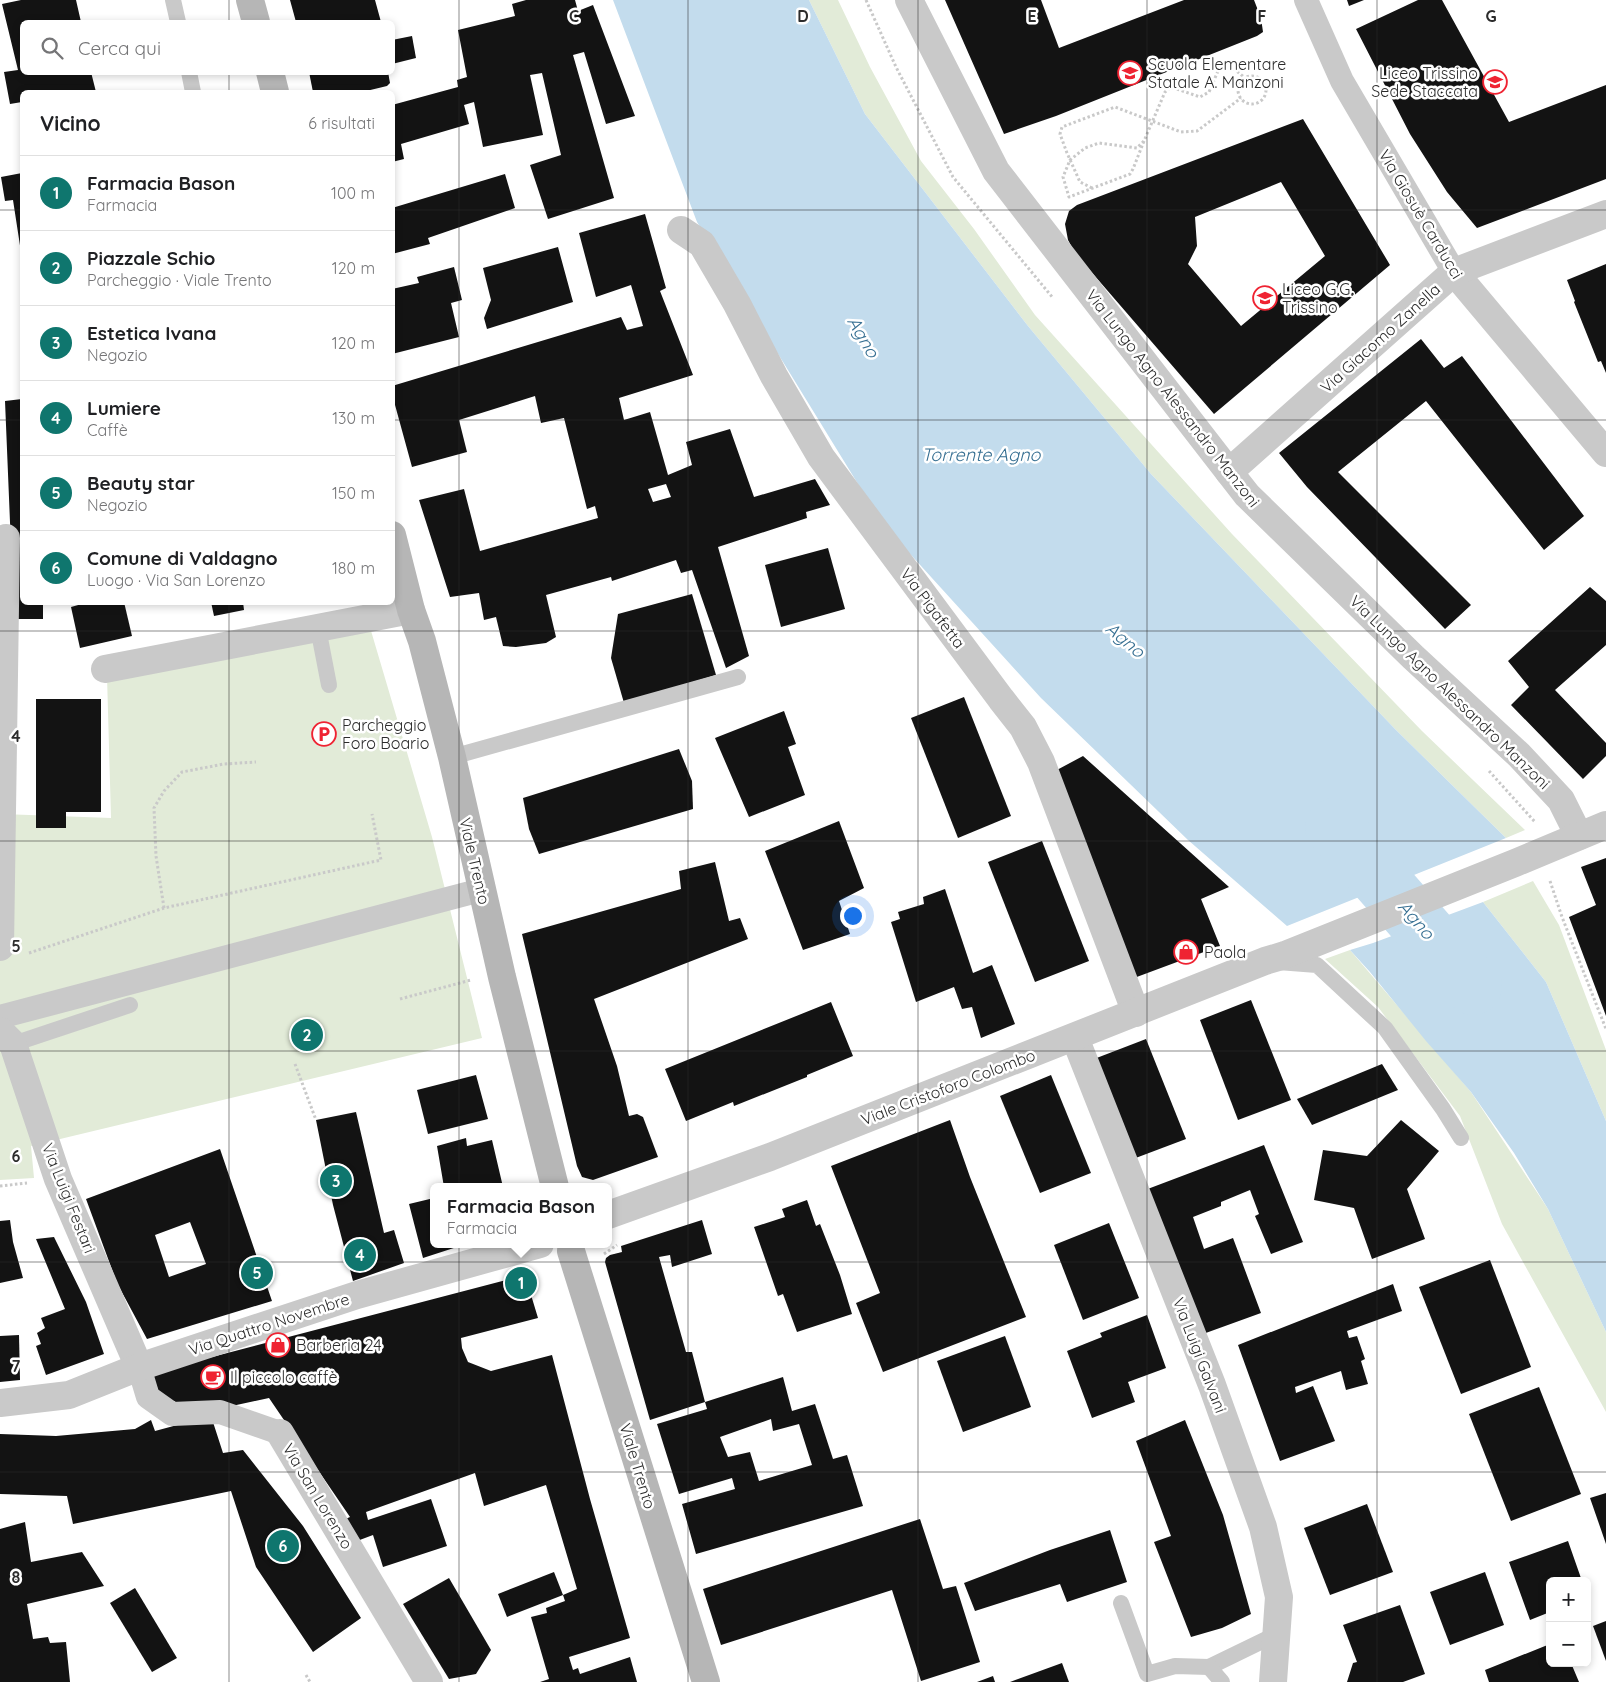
<!DOCTYPE html>
<html lang="it">
<head>
<meta charset="utf-8">
<style>
  :root { --surface:#fff; --page:#f6f6f6; --text:#202124; --muted:#757577; --line:#e0e0e0; --accent:#0f766e }
  body { margin:0; font-family:Quicksand,sans-serif; background:var(--page); color:var(--text) }
  .controls { position:absolute; right:15px; bottom:15px; display:grid; overflow:hidden; border-radius:8px; box-shadow:0 2px 8px #0003 }
  .controls button { width:45px; height:45px; display:grid; place-items:center; padding:0; border:0; border-bottom:1px solid var(--line); background:var(--surface); color:var(--text); font:25px sans-serif }
  .you { position:absolute; left:852px; top:915px; width:18px; height:18px; margin:-12px; border:4px solid #fff; border-radius:50%; background:#1a73e8; box-shadow:0 0 0 8px #1a73e833 }
  .badge { display:grid; place-items:center; width:32px; height:32px; border-radius:50%; background:var(--accent); color:#fff; font-size:16px; font-weight:700 }
  .pin { position:absolute; translate:-50% -50%; border:2px solid #fff; box-shadow:0 1px 5px #0006 }
  .popup { position:absolute; left:430px; top:1183px; width:182px; height:65px; box-sizing:border-box; display:grid; place-content:center; border-radius:8px; background:var(--surface); filter:drop-shadow(0 1px 4px #0005); font-size:16px; white-space:nowrap; color:var(--muted) }
  .popup b { font-size:19px; color:var(--text) }
  .popup::after { content:''; position:absolute; left:50%; top:100%; margin-left:-10px; border:10px solid transparent; border-top-color:var(--surface) }
  .list { margin:0; padding:0; list-style:none }
  h2 { display:flex; justify-content:space-between; align-items:center; height:65px; margin:0; padding:0 20px; font-size:21px }
  h2 small { font-size:16px; font-weight:400; color:var(--muted) }
  .list li { display:grid; grid-template-columns:32px 1fr auto; gap:15px; align-items:center; box-sizing:border-box; height:75px; padding:0 20px; border-top:1px solid var(--line) }
  .list b { display:block; font-size:19px; white-space:nowrap }
  .list p { margin:0; font-size:16px; white-space:nowrap; color:var(--muted) }
  .list em { font-size:16px; font-style:normal; color:var(--muted) }
  .icon { flex:none; width:28px; height:28px; fill:none; stroke:currentColor; stroke-width:2; stroke-linecap:round; stroke-linejoin:round }
  .map { position:relative; flex:none; width:1606px; height:1682px; overflow:hidden }
  .search { position:absolute; background:var(--surface); box-shadow:0 2px 8px #0003; left:20px; top:20px; width:375px; height:55px; display:flex; align-items:center; gap:12px; box-sizing:border-box; padding:0 18px; border-radius:8px; color:var(--muted); font-size:19px }
  .panel { position:absolute; background:var(--surface); box-shadow:0 2px 8px #0003; left:20px; top:90px; width:375px; height:515px; border-radius:8px }
  .map>svg:first-child { display:block }
  .green { fill:#e2ebd8 }
  .water { fill:#c3dced }
  .lines { fill:none; stroke-linecap:round; stroke-linejoin:round }
  .river { stroke:#c3dced; stroke-width:58 }
  .building { fill:#131313; fill-rule:evenodd }
  .path { stroke:#c9c9c9; stroke-width:3; stroke-dasharray:2.5 2.5; stroke-linecap:butt }
  .service { stroke:#c9c9c9; stroke-width:16 }
  .pedestrian { stroke:#c9c9c9; stroke-width:24 }
  .minor { stroke:#c9c9c9; stroke-width:28 }
  .tertiary { stroke:#c9c9c9; stroke-width:28 }
  .secondary { stroke:#b6b6b6; stroke-width:28 }
  .grid { fill:none; stroke:#2c2c2c; stroke-width:1; stroke-opacity:0.55 }
  .labels { text-anchor:middle; stroke-width:5; stroke-linejoin:round; paint-order:stroke }
  .poi-label { font-size:16px; fill:#2c2c2c; stroke:#fff; text-anchor:start }
  .street-label { font-size:16px; fill:#2c2c2c; stroke:#fff }
  .water-label { font-size:18px; font-style:italic; fill:#366f92; stroke:#fff }
  .grid-label { font-size:16px; text-anchor:middle; font-weight:bold; fill:#2c2c2c; stroke:#fff; stroke-width:5; stroke-linejoin:round; paint-order:stroke }
</style>
</head>
<body>
<div class="map">
<svg width="1606" height="1682" viewBox="0 0 1606 1682">
  <rect width="100%" height="100%" fill="#fff"/>
  <g class="green">
    <polygon points="809,0 838,0 870,67 921,161 974,229 1035,315 1232,534 1422,731 1525,830 1506,838 1396,730 1151,474 1028,326 865,114"/>
    <polygon points="369,624 432,837 482,1038 31,1146 34,1178 0,1180 0,840 2,814 111,818 107,676"/>
    <polygon points="1533,881 1559,925 1606,1050 1606,1121 1546,982 1483,902"/>
    <polygon points="1350,950 1471,1092 1548,1209 1606,1332 1606,1412 1502,1224 1460,1116 1378,1007 1325,959"/>
  </g>
  <g class="water">
    <polygon points="613,0 809,0 865,114 1028,326 1151,474 1396,730 1506,838 1287,926 1188,840 1041,698 882,523 697,222"/>
    <polygon points="1483,902 1546,982 1606,1121 1606,1332 1548,1209 1514,1153 1471,1092 1426,1041 1370,972 1350,950 1373,943"/>
  </g>
  <g class="lines">
    <polyline class="river" points="1334,827 1473,986"/>
  </g>
  <g class="building">
    <polygon points="21,0 76,0 81,22 22,22 22,72 91,72 96,92 22,92 22,102 10,104 4,72 18,70 2,4"/>
    <polygon points="290,0 375,0 381,22 296,22"/>
    <polygon points="526,0 575,0 578,11 593,5 635,116 606,124 584,52 573,55 614,198 548,219 530,165 561,155 542,73 530,75 543,135 483,147 474,102 464,105 469,124 401,144 404,159 392,162 392,105 458,87 457,80 467,77 458,30 515,16 512,4"/>
    <polygon points="945,0 1041,0 1059,48 1184,0 1254,0 1261,18 1263,32 1257,36 1056,116 1004,134"/>
    <polygon points="1347,0 1364,0 1349,6"/>
    <polygon points="1418,0 1442,0 1509,122 1606,85 1606,179 1477,228 1447,192 1410,134 1356,29"/>
    <polygon points="412,36 416,58 392,64 392,40"/>
    <polygon points="309,72 388,72 390,83 387,86 362,92 313,92"/>
    <path d="M 1303,119 L 1390,265 L 1214,414 L 1075,253 L 1068,240 L 1065,224 L 1069,211 L 1077,205 ZM 1281,182 L 1325,256 L 1241,326 L 1188,264 L 1197,246 L 1195,217 Z"/>
    <polygon points="22,173 22,252 21,252 13,200 5,201 1,177"/>
    <polygon points="505,174 515,208 428,238 430,244 392,254 392,208"/>
    <path d="M 645,214 L 666,288 L 660,291 L 693,375 L 619,398 L 624,420 L 650,412 L 668,475 L 692,465 L 686,442 L 730,429 L 754,497 L 815,479 L 830,505 L 806,512 L 807,518 L 718,547 L 749,656 L 726,668 L 692,570 L 681,573 L 676,560 L 612,581 L 611,577 L 546,595 L 556,637 L 546,643 L 516,647 L 503,646 L 496,617 L 484,620 L 479,593 L 450,597 L 419,500 L 464,489 L 480,551 L 598,518 L 595,506 L 587,509 L 564,418 L 541,423 L 535,396 L 459,420 L 467,452 L 412,467 L 392,394 L 392,386 L 621,317 L 627,330 L 643,326 L 631,285 L 596,297 L 579,233 ZM 666,484 L 671,497 L 653,502 L 648,489 Z"/>
    <polygon points="558,247 573,302 487,329 484,318 491,300 483,268"/>
    <polygon points="1606,264 1606,373 1601,361 1598,362 1574,302 1575,301 1567,280"/>
    <polygon points="454,267 462,300 451,303 459,337 392,354 392,289 419,283 417,277"/>
    <polygon points="1421,339 1444,368 1462,356 1584,516 1544,550 1426,401 1338,472 1471,605 1445,629 1307,487 1279,453"/>
    <polygon points="22,399 22,602 43,602 43,619 14,619 5,401"/>
    <polygon points="828,548 845,609 781,627 765,565"/>
    <polygon points="1590,587 1606,601 1606,645 1555,690 1606,743 1606,756 1583,779 1511,705 1529,687 1508,661"/>
    <polygon points="692,594 716,675 624,703 611,658 618,614"/>
    <polygon points="89,602 124,602 132,636 80,648 71,607"/>
    <polygon points="211,602 243,602 244,610 214,616"/>
    <polygon points="964,697 1011,816 958,838 911,718"/>
    <polygon points="36,699 101,699 101,812 66,812 66,828 36,828"/>
    <polygon points="784,711 796,744 788,747 805,795 749,817 715,738"/>
    <polygon points="679,749 692,781 693,809 539,854 529,829 523,798"/>
    <polygon points="1083,756 1229,887 1201,899 1220,946 1134,978 1055,771"/>
    <polygon points="839,821 864,888 839,901 850,934 803,950 765,851"/>
    <polygon points="1042,841 1089,961 1035,982 988,862"/>
    <polygon points="1606,858 1606,1016 1569,917 1596,905 1581,867"/>
    <polygon points="715,862 729,921 740,918 748,939 594,999 617,1066 629,1116 637,1114 643,1117 658,1157 593,1180 582,1177 577,1166 522,934 681,889 679,871"/>
    <polygon points="945,889 973,973 992,965 1015,1024 981,1038 972,1007 962,1009 954,987 916,1002 891,922 900,919 898,912 924,904 923,897"/>
    <polygon points="1251,1000 1291,1100 1238,1120 1200,1020"/>
    <polygon points="831,1002 853,1056 807,1075 807,1077 734,1106 733,1102 686,1121 665,1069"/>
    <polygon points="1146,1039 1186,1139 1133,1159 1094,1059"/>
    <polygon points="1382,1064 1398,1090 1312,1125 1297,1099"/>
    <polygon points="476,1075 488,1119 428,1134 417,1090"/>
    <polygon points="1051,1075 1091,1173 1040,1193 1000,1096"/>
    <polygon points="356,1112 384,1233 394,1230 404,1263 353,1281 333,1205 316,1120"/>
    <polygon points="950,1120 970,1177 1026,1317 883,1372 856,1303 880,1293 831,1166"/>
    <polygon points="1401,1120 1439,1151 1407,1189 1425,1239 1372,1259 1354,1208 1314,1200 1323,1150 1367,1156"/>
    <polygon points="466,1138 467,1146 492,1140 503,1187 444,1187 437,1146"/>
    <polygon points="1264,1145 1303,1242 1271,1254 1255,1216 1259,1214 1250,1190 1221,1202 1221,1206 1193,1217 1204,1249 1233,1238 1261,1313 1203,1334 1145,1190"/>
    <path d="M 220,1149 L 272,1301 L 147,1339 L 117,1283 L 86,1199 ZM 190,1222 L 206,1264 L 169,1277 L 155,1235 Z"/>
    <polygon points="434,1198 434,1244 463,1245 423,1258 409,1204"/>
    <polygon points="807,1200 816,1226 820,1224 840,1275 852,1314 797,1332 783,1294 778,1296 754,1227 785,1217 782,1209"/>
    <polygon points="10,1220 13,1242 23,1278 0,1283 0,1221"/>
    <polygon points="702,1220 712,1254 672,1267 670,1255 659,1257 686,1352 692,1352 705,1402 650,1420 605,1262 606,1258 610,1255 622,1252 621,1246"/>
    <polygon points="1109,1223 1139,1298 1083,1320 1054,1245"/>
    <polygon points="54,1237 86,1302 104,1354 46,1375 36,1346 41,1344 37,1333 45,1328 41,1318 65,1309 36,1239"/>
    <polygon points="1490,1260 1531,1367 1461,1394 1419,1287"/>
    <polygon points="525,1275 538,1318 461,1338 462,1348 468,1362 491,1371 552,1355 590,1499 630,1638 569,1657 573,1670 578,1668 580,1674 630,1657 637,1682 540,1682 549,1679 531,1617 547,1613 546,1608 565,1601 563,1595 577,1589 546,1485 484,1506 475,1473 366,1512 368,1520 431,1499 447,1546 383,1567 373,1535 349,1544 334,1524 350,1517 269,1398 218,1409 167,1411 151,1373"/>
    <polygon points="1393,1284 1402,1311 1347,1331 1349,1338 1357,1336 1365,1359 1361,1361 1368,1384 1346,1390 1341,1371 1295,1387 1296,1393 1313,1386 1335,1441 1280,1461 1238,1345"/>
    <polygon points="1147,1315 1166,1368 1128,1382 1135,1402 1092,1418 1067,1351 1102,1337 1100,1333"/>
    <polygon points="19,1335 20,1380 0,1382 0,1336"/>
    <polygon points="1005,1336 1031,1407 963,1432 937,1361"/>
    <path d="M 783,1377 L 792,1411 L 815,1404 L 833,1459 L 847,1455 L 863,1506 L 696,1554 L 682,1504 L 735,1489 L 732,1478 L 679,1494 L 657,1424 L 707,1409 L 705,1402 ZM 771,1419 L 773,1431 L 799,1424 L 812,1465 L 759,1481 L 750,1452 L 728,1457 L 720,1437 Z"/>
    <polygon points="1539,1387 1581,1494 1511,1521 1469,1414"/>
    <polygon points="207,1417 212,1419 223,1453 243,1450 303,1526 361,1618 313,1652 256,1567 231,1491 73,1524 67,1496 0,1494 0,1434 56,1436 135,1429 151,1420 155,1431"/>
    <polygon points="1185,1420 1223,1515 1251,1614 1222,1628 1191,1637 1154,1542 1171,1536 1136,1441"/>
    <polygon points="1606,1493 1606,1544 1590,1498"/>
    <polygon points="1367,1504 1393,1572 1330,1595 1304,1528"/>
    <polygon points="920,1519 943,1589 956,1586 980,1662 921,1681 892,1590 721,1645 703,1589"/>
    <polygon points="25,1522 31,1562 82,1552 104,1586 27,1604 33,1639 48,1637 50,1643 66,1642 70,1682 0,1682 0,1529"/>
    <polygon points="1110,1530 1127,1582 1067,1602 1060,1584 975,1611 964,1583 1050,1550"/>
    <polygon points="1568,1541 1582,1581 1550,1581 1550,1612 1530,1620 1509,1562"/>
    <polygon points="554,1572 563,1595 507,1617 498,1594"/>
    <polygon points="1485,1572 1504,1625 1450,1645 1430,1592"/>
    <polygon points="449,1578 491,1650 476,1674 449,1679 403,1604"/>
    <polygon points="135,1588 177,1658 152,1672 110,1603"/>
    <polygon points="1400,1605 1425,1674 1403,1682 1347,1682 1353,1663 1357,1662 1343,1625"/>
    <polygon points="1606,1621 1606,1661 1593,1626"/>
    <polygon points="1550,1644 1550,1663 1571,1663 1579,1682 1489,1682 1485,1670"/>
    <polygon points="1062,1663 1069,1682 1010,1682"/>
    <polygon points="993,1676 995,1682 977,1682"/>
  </g>
  <g class="lines">
    <g class="path">
      <polyline points="866,0 896,67 953,177 1053,298"/>
      <circle cx="1252" cy="90" r="14"/>
      <polyline points="1144,141 1133,169 1130,174 1069,197 1063,177 1070,160 1085,148 1099,143 1137,148 1144,141 1165,92 1171,87 1200,97 1209,92 1218,71 1224,66 1233,68 1245,78"/>
      <polyline points="1092,188 1080,182 1067,153 1060,134 1062,127 1115,107 1181,132 1197,131 1241,98"/>
      <polyline points="1489,771 1535,822"/>
      <polyline points="1550,881 1562,917 1606,1029"/>
      <polyline points="164,908 156,856 154,808 164,791 182,772 224,764 256,762"/>
      <polyline points="29,953 164,908 381,860 372,814"/>
      <polyline points="400,999 471,980"/>
      <polyline points="295,1064 316,1120"/>
      <polyline points="0,1186 27,1183"/>
      <polyline points="604,1254 617,1245"/>
      <polyline points="306,1675 310,1682"/>
    </g>
    <g class="service">
      <polyline points="173,0 178,22"/>
      <polyline points="189,72 193,92"/>
      <polyline points="318,628 329,685"/>
      <polyline points="452,757 738,677"/>
      <polyline points="1278,962 1317,965 1385,1028 1443,1109 1461,1138"/>
      <polyline points="13,1044 130,1005"/>
      <polyline points="1121,1603 1147,1674 1175,1666 1209,1667 1277,1634"/>
      <polyline points="1209,1667 1222,1682"/>
    </g>
    <g class="pedestrian">
      <polyline points="1306,0 1342,81 1454,272"/>
      <polyline points="0,1017 481,890"/>
      <polyline points="139,1367 148,1397 172,1414 220,1412 280,1433"/>
    </g>
    <g class="minor">
      <polyline points="909,0 996,171 1229,472 1247,495 1413,657 1519,755 1561,800 1579,836"/>
      <polyline points="681,230 702,244 737,304 774,376 821,457 1001,699 1023,727 1041,762 1136,1013"/>
      <polyline points="1454,272 1606,453"/>
      <polyline points="1229,472 1454,272 1606,214"/>
      <polyline points="105,669 411,610"/>
      <polyline points="0,947 6,538"/>
      <polyline points="0,1031 13,1044 58,1179 139,1367"/>
      <polyline points="0,1403 69,1395 139,1367 357,1295 540,1244"/>
      <polyline points="280,1433 429,1682"/>
    </g>
    <g class="tertiary">
      <polyline points="1075,1038 1212,1385 1263,1527 1279,1597 1273,1682"/>
      <polyline points="608,1215 770,1157 1265,961 1285,955 1515,863 1606,825"/>
    </g>
    <g class="secondary">
      <polyline points="250,0 256,22"/>
      <polyline points="270,72 275,92"/>
      <polyline points="392,535 411,610 422,641 452,757 502,977 555,1187"/>
      <polyline points="571,1251 706,1682"/>
    </g>
  </g>
  <path class="grid" d="M 229,0 L 229,22M 459,0 L 459,1682M 688,0 L 688,1682M 918,0 L 918,1682M 1147,0 L 1147,1682M 1377,0 L 1377,1682M 229,72 L 229,92M 0,210 L 22,210M 392,210 L 1606,210M 0,420 L 22,420M 392,420 L 1606,420M 229,602 L 229,1682M 0,631 L 1606,631M 0,841 L 1606,841M 0,1051 L 1606,1051M 0,1262 L 1606,1262M 0,1472 L 1606,1472"/>
  <defs>
    <g id="school-ring" transform="scale(1.25)"><circle r="9.5" fill="#fff" stroke="#ef2332" stroke-width="1.5"/><path d="M0-5L7-2L0 1L-7-2ZM-4 1L0 2.5L4 1V4Q0 6-4 4Z" fill="#ef2332"/></g>
    <g id="parking-ring" transform="scale(1.25)"><circle r="9.5" fill="#fff" stroke="#ef2332" stroke-width="1.5"/><path d="M-3.5-5.5H1a3.5 3.5 0 0 1 0 7H-1V5.5H-3.5ZM-1-3.4V-.6H.8a1.4 1.4 0 0 0 0-2.8Z" fill="#ef2332"/></g>
    <g id="shop-ring" transform="scale(1.25)"><circle r="9.5" fill="#fff" stroke="#ef2332" stroke-width="1.5"/><path d="M-5-2.5h2.3a2.7 3.5 0 0 1 5.4 0H5L5.5 6h-11ZM-1.5-2.5h3a1.5 2.3 0 0 0-3 0Z" fill="#ef2332"/></g>
    <g id="cafe-ring" transform="scale(1.25)"><circle r="9.5" fill="#fff" stroke="#ef2332" stroke-width="1.5"/><path d="M-5.5-4.5H6V0H3Q3 3.5 0 3.5H-2.5Q-5.5 3.5-5.5 0ZM3-3.2v2h1.7v-2ZM-6 4.5H4V6H-6Z" fill="#ef2332"/></g>
  </defs>
  <g fill-rule="evenodd">
    <use href="#school-ring" x="1130" y="73"/>
    <use href="#school-ring" x="1495" y="82"/>
    <use href="#school-ring" x="1265" y="298"/>
    <use href="#parking-ring" x="324" y="734"/>
    <use href="#shop-ring" x="1186" y="952"/>
    <use href="#shop-ring" x="278" y="1345"/>
    <use href="#cafe-ring" x="213" y="1377"/>
  </g>
  <g class="labels">
    <g class="poi-label">
      <text x="1148" y="70">Scuola Elementare<tspan x="1148" dy="18">Statale A. Manzoni</tspan></text>
      <text x="1478" y="79" text-anchor="end">Liceo Trissino<tspan x="1478" dy="18">Sede Staccata</tspan></text>
      <text x="1282" y="295">Liceo G.G.<tspan x="1282" dy="18">Trissino</tspan></text>
      <text x="342" y="731">Parcheggio<tspan x="342" dy="18">Foro Boario</tspan></text>
      <text x="1204" y="958">Paola</text>
      <text x="296" y="1351">Barberia 24</text>
      <text x="230" y="1383">Il piccolo caffè</text>
    </g>
    <g class="street-label">
      <text transform="translate(1421 214) rotate(59)" y="6">Via Giosuè Carducci</text>
      <text transform="translate(1380 338) rotate(-42)" y="6">Via Giacomo Zanella</text>
      <text transform="translate(1173 398) rotate(52)" y="6">Via Lungo Agno Alessandro Manzoni</text>
      <text transform="translate(933 608) rotate(53)" y="6">Via Pigafetta</text>
      <text transform="translate(1450 692) rotate(44)" y="6">Via Lungo Agno Alessandro Manzoni</text>
      <text transform="translate(475 861) rotate(77)" y="6">Viale Trento</text>
      <text transform="translate(948 1087) rotate(-21)" y="6">Viale Cristoforo Colombo</text>
      <text transform="translate(69 1198) rotate(68)" y="6">Via Luigi Festari</text>
      <text transform="translate(269 1324) rotate(-18)" y="6">Via Quattro Novembre</text>
      <text transform="translate(1200 1355) rotate(69)" y="6">Via Luigi Galvani</text>
      <text transform="translate(638 1466) rotate(73)" y="6">Viale Trento</text>
      <text transform="translate(318 1496) rotate(59)" y="6">Via San Lorenzo</text>
    </g>
    <g class="water-label">
      <text transform="translate(863 337) rotate(60)" y="6">Agno</text>
      <text x="981" y="461">Torrente Agno</text>
      <text transform="translate(1125 640) rotate(40)" y="6">Agno</text>
      <text transform="translate(1416 920) rotate(49)" y="6">Agno</text>
    </g>
  </g>
  <g class="grid-label">
    <text x="574" y="22">C</text>
    <text x="803" y="22">D</text>
    <text x="1032" y="22">E</text>
    <text x="1262" y="22">F</text>
    <text x="1491" y="22">G</text>
    <text x="16" y="742">4</text>
    <text x="16" y="952">5</text>
    <text x="16" y="1162">6</text>
    <text x="16" y="1372">7</text>
    <text x="16" y="1583">8</text>
  </g>
</svg>
<div class="controls">
<button>+</button>
<button>−</button>
</div>
<div class="you"></div>
<div class="pin badge" style="left:521px;top:1283px">1</div>
<div class="popup"><b>Farmacia Bason</b>Farmacia</div>
<div class="pin badge" style="left:307px;top:1035px">2</div>
<div class="pin badge" style="left:336px;top:1181px">3</div>
<div class="pin badge" style="left:360px;top:1255px">4</div>
<div class="pin badge" style="left:257px;top:1273px">5</div>
<div class="pin badge" style="left:283px;top:1546px">6</div>
<div class="search"><svg class="icon" aria-label="search" viewBox="0 0 24 24"><circle cx="10" cy="10" r="6"/><path d="M15 15l6 6"/></svg>Cerca qui</div>
<section class="panel">
<h2>Vicino<small>6 risultati</small></h2>
<ul class="list">
<li><span class="badge">1</span><div><b>Farmacia Bason</b><p>Farmacia</p></div><em>100 m</em></li>
<li><span class="badge">2</span><div><b>Piazzale Schio</b><p>Parcheggio · Viale Trento</p></div><em>120 m</em></li>
<li><span class="badge">3</span><div><b>Estetica Ivana</b><p>Negozio</p></div><em>120 m</em></li>
<li><span class="badge">4</span><div><b>Lumiere</b><p>Caffè</p></div><em>130 m</em></li>
<li><span class="badge">5</span><div><b>Beauty star</b><p>Negozio</p></div><em>150 m</em></li>
<li><span class="badge">6</span><div><b>Comune di Valdagno</b><p>Luogo · Via San Lorenzo</p></div><em>180 m</em></li>
</ul>
</section>
</div>
</body>
</html>
